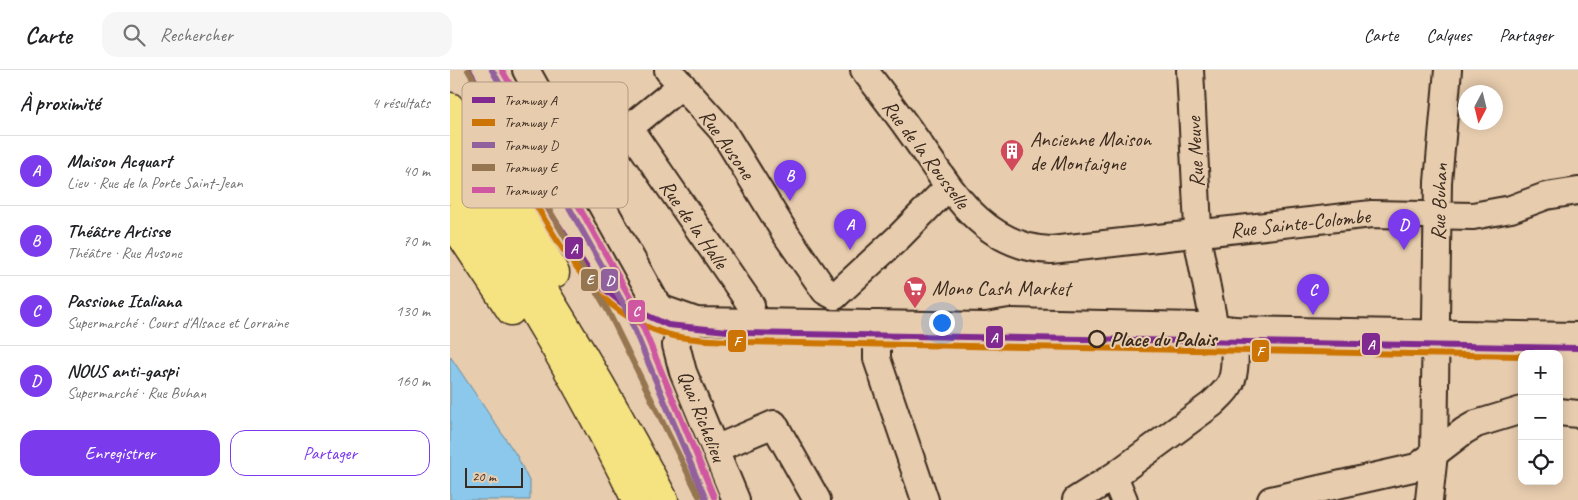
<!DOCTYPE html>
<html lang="fr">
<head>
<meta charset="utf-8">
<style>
  :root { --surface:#fff; --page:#f6f6f6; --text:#202124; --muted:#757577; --line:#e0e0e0; --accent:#7c3aed }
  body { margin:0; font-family:Caveat,sans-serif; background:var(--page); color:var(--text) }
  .controls { position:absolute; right:15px; bottom:15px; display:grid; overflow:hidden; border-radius:10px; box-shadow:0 2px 12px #0003 }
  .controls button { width:45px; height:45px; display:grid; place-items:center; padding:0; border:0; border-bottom:1px solid var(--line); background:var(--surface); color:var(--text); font:25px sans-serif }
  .compass { position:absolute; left:1008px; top:15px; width:45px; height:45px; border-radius:50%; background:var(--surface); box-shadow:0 2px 12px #0003; rotate:187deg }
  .scale { position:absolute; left:15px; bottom:12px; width:58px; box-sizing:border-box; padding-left:5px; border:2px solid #3b2a1e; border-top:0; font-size:14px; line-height:18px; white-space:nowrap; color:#3b2a1e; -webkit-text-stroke:4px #e7ccae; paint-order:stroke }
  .you { position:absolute; left:491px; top:252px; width:18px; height:18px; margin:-12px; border:4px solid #fff; border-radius:50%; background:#1a73e8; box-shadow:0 0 0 8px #1a73e833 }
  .badge { display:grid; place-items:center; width:32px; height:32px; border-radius:50%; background:var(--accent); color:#fff; font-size:16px; font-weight:700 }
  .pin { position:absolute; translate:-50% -41px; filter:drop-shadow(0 1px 2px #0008) }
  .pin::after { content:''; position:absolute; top:26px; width:18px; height:15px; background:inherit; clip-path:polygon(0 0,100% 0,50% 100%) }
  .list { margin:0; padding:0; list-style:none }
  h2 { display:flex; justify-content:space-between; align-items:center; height:65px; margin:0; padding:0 20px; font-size:21px }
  h2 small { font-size:16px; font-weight:400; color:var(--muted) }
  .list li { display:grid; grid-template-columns:32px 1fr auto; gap:15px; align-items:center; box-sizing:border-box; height:70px; padding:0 20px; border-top:1px solid var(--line) }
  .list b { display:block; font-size:19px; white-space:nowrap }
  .list p { margin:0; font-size:16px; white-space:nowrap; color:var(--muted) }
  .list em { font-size:16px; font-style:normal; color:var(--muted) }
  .actions { display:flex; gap:10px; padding:15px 20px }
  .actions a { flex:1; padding:11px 0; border:1px solid var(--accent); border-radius:15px; text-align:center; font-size:18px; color:var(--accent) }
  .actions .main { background:var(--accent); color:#fff }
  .icon { flex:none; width:28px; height:28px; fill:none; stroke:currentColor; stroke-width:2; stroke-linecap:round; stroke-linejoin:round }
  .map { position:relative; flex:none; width:1128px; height:430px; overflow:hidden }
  header { display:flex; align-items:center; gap:30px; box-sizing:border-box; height:70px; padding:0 25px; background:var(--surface); border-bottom:1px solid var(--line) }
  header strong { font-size:24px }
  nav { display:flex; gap:28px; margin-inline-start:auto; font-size:18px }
  .search { width:350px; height:45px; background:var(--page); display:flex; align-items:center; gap:12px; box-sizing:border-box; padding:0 18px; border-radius:15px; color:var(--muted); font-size:19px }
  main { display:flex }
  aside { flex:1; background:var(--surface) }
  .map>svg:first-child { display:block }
  .water { fill:#8bc8eb; stroke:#6b8999 }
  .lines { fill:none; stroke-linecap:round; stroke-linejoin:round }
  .minor-casing { stroke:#3b2a1e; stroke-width:30 }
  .major-casing { stroke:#3b2a1e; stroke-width:31 }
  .minor { stroke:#e7ccae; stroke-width:26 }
  .major { stroke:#f5e382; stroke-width:28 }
  .tram-1-casing { stroke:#e7ccae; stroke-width:10 }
  .tram-2-casing { stroke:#e7ccae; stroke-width:10 }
  .tram-3-casing { stroke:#e7ccae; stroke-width:10 }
  .tram-4-casing { stroke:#e7ccae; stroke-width:10 }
  .tram-5-casing { stroke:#e7ccae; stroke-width:10 }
  .tram-1 { stroke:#802990; stroke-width:6 }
  .tram-2 { stroke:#cc7406; stroke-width:6 }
  .tram-3 { stroke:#91619d; stroke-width:6 }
  .tram-4 { stroke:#967651; stroke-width:6 }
  .tram-5 { stroke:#cf56a0; stroke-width:6 }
  .stop-dot { fill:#e7ccae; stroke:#3b2a1e; stroke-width:2.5 }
  .labels { text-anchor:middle; stroke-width:4; stroke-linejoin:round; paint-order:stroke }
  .poi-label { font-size:21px; fill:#3b2a1e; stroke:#e7ccae; text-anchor:start }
  .street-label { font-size:21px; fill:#3b2a1e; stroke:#e7ccae }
  .stop-label { font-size:21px; font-weight:bold; fill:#3b2a1e; stroke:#e7ccae; text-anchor:start }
  .key { fill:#e7ccae; stroke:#b39b83; stroke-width:1 }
  .key-label { font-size:14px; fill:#3b2a1e }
  .line-badge { stroke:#e7ccae; stroke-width:2 }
  .badge-label { font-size:14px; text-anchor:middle; font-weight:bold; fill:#fff }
</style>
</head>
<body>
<header>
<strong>Carte</strong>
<div class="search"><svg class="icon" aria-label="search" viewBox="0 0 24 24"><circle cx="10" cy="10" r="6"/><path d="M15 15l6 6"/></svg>Rechercher</div>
<nav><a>Carte</a><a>Calques</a><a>Partager</a></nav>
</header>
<main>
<aside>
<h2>À proximité<small>4 résultats</small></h2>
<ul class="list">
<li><span class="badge">A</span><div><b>Maison Acquart</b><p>Lieu · Rue de la Porte Saint-Jean</p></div><em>40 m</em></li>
<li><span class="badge">B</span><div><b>Théâtre Artisse</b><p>Théâtre · Rue Ausone</p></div><em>70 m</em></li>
<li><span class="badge">C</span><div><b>Passione Italiana</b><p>Supermarché · Cours d'Alsace et Lorraine</p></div><em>130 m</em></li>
<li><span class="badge">D</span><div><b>NOUS anti-gaspi</b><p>Supermarché · Rue Buhan</p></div><em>160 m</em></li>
</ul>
<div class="actions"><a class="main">Enregistrer</a><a>Partager</a></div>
</aside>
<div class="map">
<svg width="1128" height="430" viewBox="0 0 1128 430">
  <rect width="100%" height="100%" fill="#e7ccae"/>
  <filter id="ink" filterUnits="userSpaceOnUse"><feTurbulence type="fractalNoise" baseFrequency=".02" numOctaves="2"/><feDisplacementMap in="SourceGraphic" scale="10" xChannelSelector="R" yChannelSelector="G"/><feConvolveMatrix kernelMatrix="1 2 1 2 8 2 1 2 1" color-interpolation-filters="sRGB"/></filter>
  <g filter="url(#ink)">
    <polygon class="water" points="0,286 67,386 80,413 80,430 0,430"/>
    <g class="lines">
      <g class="minor-casing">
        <g id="minor">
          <polyline points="76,0 204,229 212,239 246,251 536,256 560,252 748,256 784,260 1128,266"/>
          <polyline points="218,0 272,60 337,166 375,221 385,226"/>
          <path d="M 414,0 C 432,23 450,47 467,71 C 502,121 533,177 601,180 L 922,144 L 1023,146 L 1061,139 L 1096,126 L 1128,121"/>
          <polyline points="740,0 749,177 765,258"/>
          <polyline points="179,58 301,235 300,251"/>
          <polyline points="131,97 232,15"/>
          <polyline points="385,226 449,167 498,117"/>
          <polyline points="246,251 231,258 226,275 233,302 286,430"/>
          <polyline points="427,254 427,289 475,430"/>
          <polyline points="1109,342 1128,344"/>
          <polyline points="265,379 324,354 367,430"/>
          <polyline points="664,406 674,430"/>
          <path d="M 626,430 L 664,406 L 762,334 C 768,328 777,321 781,312 C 787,298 784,276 784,260"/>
          <polyline points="821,430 967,397 1014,361 1026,354 1072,340"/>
          <polyline points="979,430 984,384 988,112 998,0"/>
        </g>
      </g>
      <g class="major-casing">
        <g id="major">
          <polyline points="0,37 71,144 105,203"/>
          <path d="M 0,74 C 77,190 150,307 214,430"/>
          <path d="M 0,111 C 69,212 133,320 186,430"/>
          <polyline points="0,149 61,241"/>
        </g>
      </g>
      <use href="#minor" class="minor"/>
      <use href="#major" class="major"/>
      <g class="tram-1-casing">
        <polyline id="tram-1" points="19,0 103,147 147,213 174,235 218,255 297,263 1128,278"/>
      </g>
      <g class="tram-2-casing">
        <path id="tram-2" d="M 85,133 C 118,191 155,250 224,266 C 248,271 273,270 297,272 L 1072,286"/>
      </g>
      <g class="tram-3-casing">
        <polyline id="tram-3" points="42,0 174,235 256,430"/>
      </g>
      <g class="tram-4-casing">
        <polyline id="tram-4" points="18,0 158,241 249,426"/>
      </g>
      <g class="tram-5-casing">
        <polyline id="tram-5" points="52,0 182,231 264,427"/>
      </g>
      <use href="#tram-1" class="tram-1"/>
      <use href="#tram-2" class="tram-2"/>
      <use href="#tram-3" class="tram-3"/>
      <use href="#tram-4" class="tram-4"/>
      <use href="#tram-5" class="tram-5"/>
    </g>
  </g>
  <defs>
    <g id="building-pin" transform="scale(1.25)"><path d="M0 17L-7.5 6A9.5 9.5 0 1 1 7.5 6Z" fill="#d1495b" stroke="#e7ccae"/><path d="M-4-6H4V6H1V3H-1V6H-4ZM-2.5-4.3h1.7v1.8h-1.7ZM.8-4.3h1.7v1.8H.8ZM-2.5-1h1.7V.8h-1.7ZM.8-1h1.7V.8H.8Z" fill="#fff"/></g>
    <g id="supermarket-pin" transform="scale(1.25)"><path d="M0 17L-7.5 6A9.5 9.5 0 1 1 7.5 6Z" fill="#d1495b" stroke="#e7ccae"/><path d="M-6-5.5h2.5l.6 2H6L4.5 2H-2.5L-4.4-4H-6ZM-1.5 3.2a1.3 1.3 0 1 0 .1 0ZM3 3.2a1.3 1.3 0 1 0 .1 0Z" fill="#fff"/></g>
  </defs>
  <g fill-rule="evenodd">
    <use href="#building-pin" x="562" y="81"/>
    <use href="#supermarket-pin" x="465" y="218"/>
  </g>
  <circle class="stop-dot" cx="647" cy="269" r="8"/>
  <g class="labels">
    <g class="poi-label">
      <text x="580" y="76">Ancienne Maison<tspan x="580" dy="24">de Montaigne</tspan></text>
      <text x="482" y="225">Mono Cash Market</text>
    </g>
    <g class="street-label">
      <text transform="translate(277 74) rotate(55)" y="7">Rue Ausone</text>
      <text transform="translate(745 82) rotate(-93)" y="7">Rue Neuve</text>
      <text transform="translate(476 84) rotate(53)" y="7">Rue de la Rousselle</text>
      <text transform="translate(989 132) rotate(-88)" y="7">Rue Buhan</text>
      <text transform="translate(850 153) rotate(-6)" y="7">Rue Sainte-Colombe</text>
      <text transform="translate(244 154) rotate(55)" y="7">Rue de la Halle</text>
      <text transform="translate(252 346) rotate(68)" y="7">Quai Richelieu</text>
    </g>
    <g class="stop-label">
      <text x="660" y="276">Place du Palais</text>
    </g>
  </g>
  <rect x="12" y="12" width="166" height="126" rx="8" class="key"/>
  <rect x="22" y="27" width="23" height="6" fill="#802990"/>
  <rect x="22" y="49" width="23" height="7" fill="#cc7406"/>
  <rect x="22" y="72" width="23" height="6" fill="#91619d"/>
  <rect x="22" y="94" width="23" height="7" fill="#967651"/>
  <rect x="22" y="117" width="23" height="6" fill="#cf56a0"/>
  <g class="key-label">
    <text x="54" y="35">Tramway A</text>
    <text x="54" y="57">Tramway F</text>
    <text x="54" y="80">Tramway D</text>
    <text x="54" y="102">Tramway E</text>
    <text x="54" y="125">Tramway C</text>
  </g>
  <g class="line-badge">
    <rect x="114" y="166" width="20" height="24" rx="5" fill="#802990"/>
    <rect x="130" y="198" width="19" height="24" rx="5" fill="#967651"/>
    <rect x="150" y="198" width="19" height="24" rx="5" fill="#91619d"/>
    <rect x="177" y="229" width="19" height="24" rx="5" fill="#cf56a0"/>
    <rect x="535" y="255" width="19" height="24" rx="5" fill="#802990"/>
    <rect x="277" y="259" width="20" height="24" rx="5" fill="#cc7406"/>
    <rect x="911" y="262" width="20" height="24" rx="5" fill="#802990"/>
    <rect x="801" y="269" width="19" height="24" rx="5" fill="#cc7406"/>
  </g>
  <g class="badge-label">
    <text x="124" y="183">A</text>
    <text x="140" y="214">E</text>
    <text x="160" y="215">D</text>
    <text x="186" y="246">C</text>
    <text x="544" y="272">A</text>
    <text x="287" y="276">F</text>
    <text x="921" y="279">A</text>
    <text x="810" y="286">F</text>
  </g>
</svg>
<div class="controls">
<button>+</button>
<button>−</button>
<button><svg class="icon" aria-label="locate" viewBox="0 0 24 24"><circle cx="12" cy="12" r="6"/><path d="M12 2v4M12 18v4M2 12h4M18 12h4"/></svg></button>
</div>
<svg class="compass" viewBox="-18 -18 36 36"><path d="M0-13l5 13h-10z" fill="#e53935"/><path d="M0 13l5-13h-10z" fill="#757577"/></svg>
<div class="scale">20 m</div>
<div class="you"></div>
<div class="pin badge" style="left:400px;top:180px">A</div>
<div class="pin badge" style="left:340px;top:131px">B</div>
<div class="pin badge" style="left:863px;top:245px">C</div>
<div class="pin badge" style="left:954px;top:180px">D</div>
</div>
</main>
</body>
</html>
